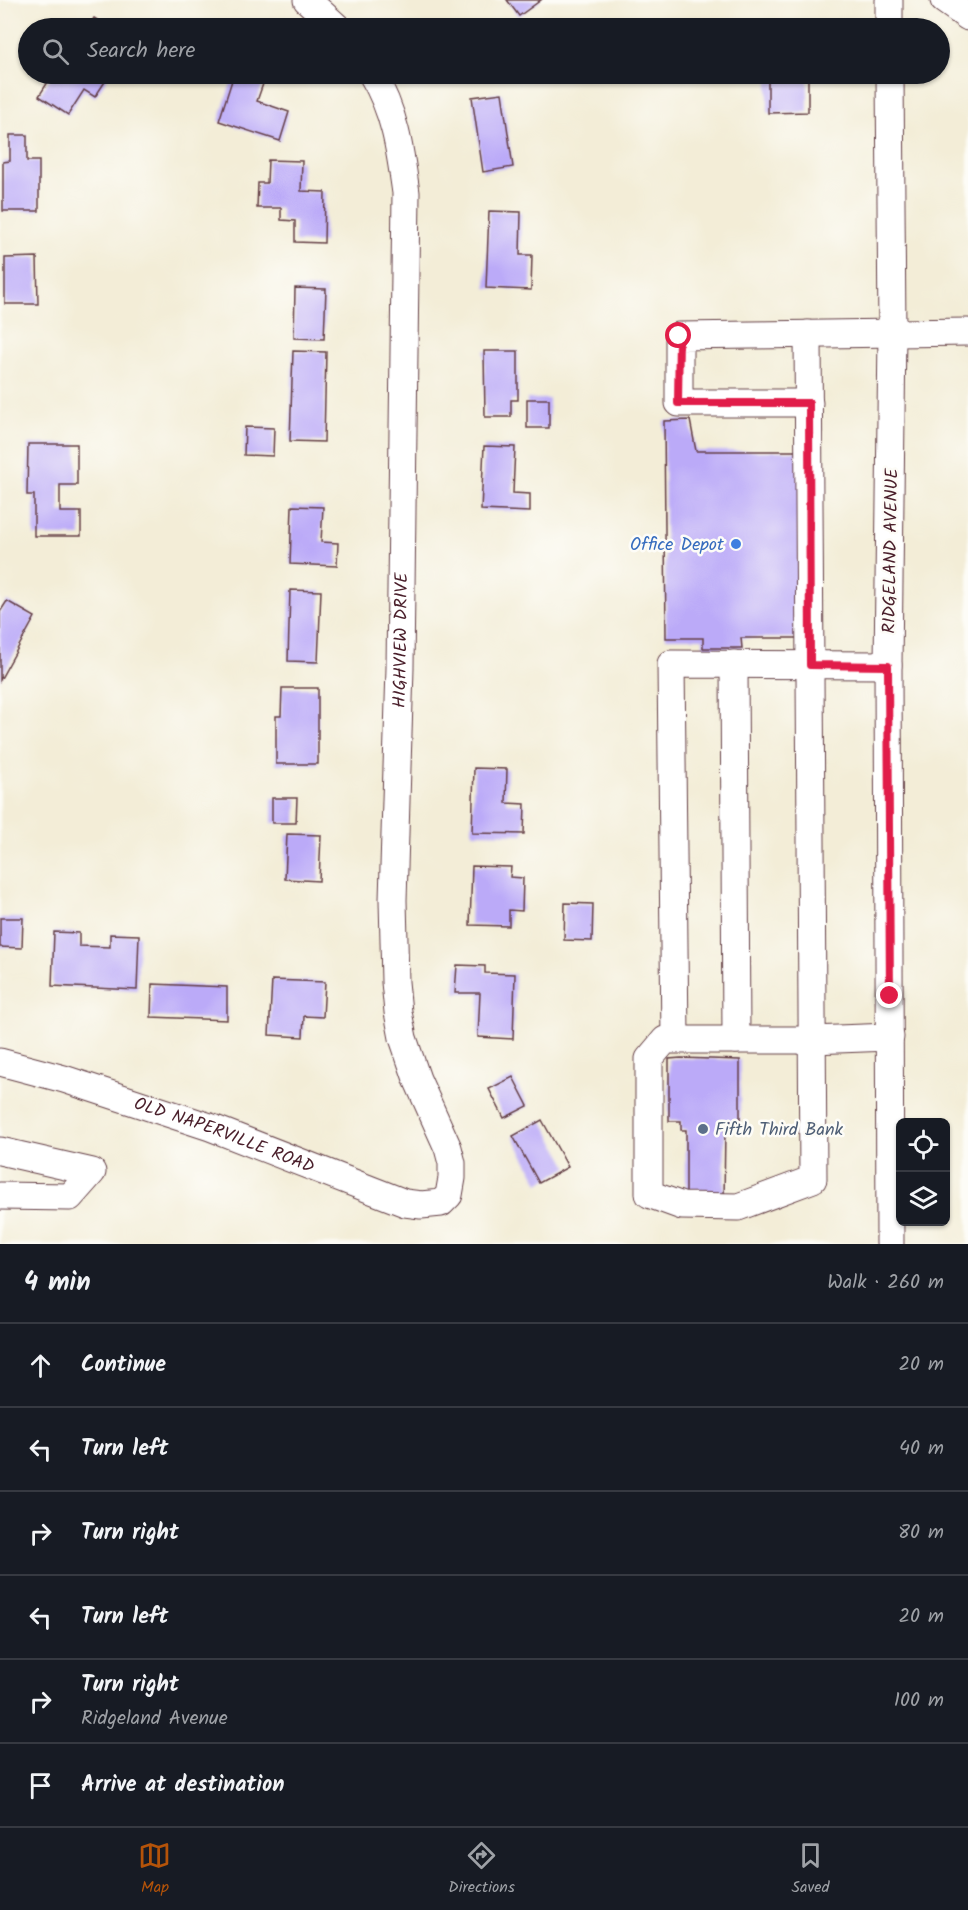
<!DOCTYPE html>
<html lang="en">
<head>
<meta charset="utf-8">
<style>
  :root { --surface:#171b24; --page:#20242c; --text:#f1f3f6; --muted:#9ea1a6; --line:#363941; --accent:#b45309 }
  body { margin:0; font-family:Kalam,sans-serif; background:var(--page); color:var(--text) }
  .controls { position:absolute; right:18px; bottom:18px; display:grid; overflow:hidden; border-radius:9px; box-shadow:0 2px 4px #0004 }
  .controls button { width:54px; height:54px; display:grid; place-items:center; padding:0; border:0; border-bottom:2px solid var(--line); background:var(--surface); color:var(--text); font:30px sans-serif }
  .stop { position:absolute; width:18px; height:18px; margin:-14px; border:4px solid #e11d48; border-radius:50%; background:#fff }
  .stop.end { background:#e11d48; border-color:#fff; box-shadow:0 2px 6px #0008 }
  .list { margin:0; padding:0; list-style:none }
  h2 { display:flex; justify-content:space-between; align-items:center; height:78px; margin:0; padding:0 24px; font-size:26px }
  h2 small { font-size:20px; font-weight:400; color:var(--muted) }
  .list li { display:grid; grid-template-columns:39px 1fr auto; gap:18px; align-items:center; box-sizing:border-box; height:84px; padding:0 24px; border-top:2px solid var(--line) }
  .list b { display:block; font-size:22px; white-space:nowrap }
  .list p { margin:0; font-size:20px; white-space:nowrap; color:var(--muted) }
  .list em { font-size:20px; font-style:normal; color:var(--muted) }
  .icon { flex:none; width:33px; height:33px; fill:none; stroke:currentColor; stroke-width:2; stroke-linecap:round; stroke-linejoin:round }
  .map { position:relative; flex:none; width:968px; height:1244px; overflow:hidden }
  .search { position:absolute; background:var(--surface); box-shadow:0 2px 4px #0004; left:18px; right:18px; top:18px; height:66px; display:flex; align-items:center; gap:15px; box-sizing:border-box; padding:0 21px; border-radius:33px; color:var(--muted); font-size:22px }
  .sheet { height:582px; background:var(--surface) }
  nav { display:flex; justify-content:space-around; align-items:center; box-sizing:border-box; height:84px; border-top:2px solid var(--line); background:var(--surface); font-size:16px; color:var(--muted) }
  nav a { display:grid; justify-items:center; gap:3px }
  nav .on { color:var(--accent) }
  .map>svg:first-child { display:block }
  .building { fill:#bbaaf8 }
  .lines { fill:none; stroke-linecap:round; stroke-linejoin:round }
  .minor-casing { stroke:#633e45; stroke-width:29 }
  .minor { stroke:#fff; stroke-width:27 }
  .route { stroke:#e11d48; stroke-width:8 }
  .shop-dot { fill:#3f7fe0; stroke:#fdfcf7; stroke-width:2 }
  .service-dot { fill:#5c6f8a; stroke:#fdfcf7; stroke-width:2 }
  .labels { text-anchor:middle; stroke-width:5; stroke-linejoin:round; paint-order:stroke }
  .shop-label { font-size:18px; fill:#366cbe; stroke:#fdfcf7; text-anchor:end }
  .street-label { font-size:18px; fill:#4a1f2b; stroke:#fdfcf7 }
  .service-label { font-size:18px; fill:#4e5e75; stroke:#fdfcf7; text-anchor:start }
</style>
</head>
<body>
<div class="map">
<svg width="968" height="1244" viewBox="0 0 968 1244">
  <rect width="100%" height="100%" fill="#fdfcf7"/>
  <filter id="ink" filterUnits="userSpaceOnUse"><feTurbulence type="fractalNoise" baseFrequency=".0167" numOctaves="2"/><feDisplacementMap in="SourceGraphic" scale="12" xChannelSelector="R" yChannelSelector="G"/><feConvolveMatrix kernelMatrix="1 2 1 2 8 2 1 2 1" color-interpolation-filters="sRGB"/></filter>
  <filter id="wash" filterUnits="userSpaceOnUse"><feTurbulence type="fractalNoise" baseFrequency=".008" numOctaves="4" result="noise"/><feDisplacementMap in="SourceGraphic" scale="24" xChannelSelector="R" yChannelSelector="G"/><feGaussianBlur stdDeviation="1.35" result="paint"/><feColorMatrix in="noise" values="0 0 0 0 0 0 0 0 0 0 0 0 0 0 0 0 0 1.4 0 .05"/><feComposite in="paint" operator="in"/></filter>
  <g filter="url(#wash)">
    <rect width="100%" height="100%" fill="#f3edd7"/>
    <g id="blocks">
      <g class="building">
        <polygon points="507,0 541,0 519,16"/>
        <polygon points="94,18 110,28 87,28"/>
        <polygon points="53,74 58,75 110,74 95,97 84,90 68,115 39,96"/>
        <polygon points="234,74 240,74 264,81 257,101 289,112 280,141 219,121"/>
        <polygon points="768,74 808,74 808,112 768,113"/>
        <polygon points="502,93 513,167 483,172 472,97"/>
        <polygon points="10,135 27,135 27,161 39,161 39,211 3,211 3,162 10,161"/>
        <polygon points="268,160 302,161 301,191 325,192 324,243 295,242 295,221 281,220 281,208 257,208 258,183 267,183"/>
        <polygon points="489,211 521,212 520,255 532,255 531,290 486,288"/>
        <polygon points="37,257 38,304 5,304 5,258"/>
        <polygon points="295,288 326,289 324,339 294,338"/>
        <polygon points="293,351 326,352 324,442 290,441"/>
        <polygon points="484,351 518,351 518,400 511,400 511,417 485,417"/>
        <rect x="527" y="399" width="22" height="29"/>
        <polygon points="690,420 696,451 808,451 808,638 741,638 742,648 703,648 703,638 666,638 664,421"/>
        <polygon points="245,427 274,428 273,456 244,455"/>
        <polygon points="28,444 77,444 77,485 60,485 60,512 81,512 81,536 34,536 34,495 27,495"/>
        <polygon points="484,446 515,447 513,493 530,494 530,512 481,510"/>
        <polygon points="292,506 323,507 321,542 338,543 337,566 290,564"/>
        <polygon points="290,590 321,591 318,662 288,661"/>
        <polygon points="7,601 35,617 0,680 0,612"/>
        <polygon points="282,688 318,688 318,764 276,764 276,716 281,716"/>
        <polygon points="474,768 507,769 506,803 525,804 524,834 472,833"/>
        <polygon points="272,798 297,798 296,823 272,823"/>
        <polygon points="287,834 321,835 319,881 285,879"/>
        <polygon points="472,866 511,867 510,877 523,878 522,911 509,910 509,926 470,925"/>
        <polygon points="565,903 593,904 592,941 564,940"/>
        <polygon points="0,918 23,918 22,948 0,947"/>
        <polygon points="54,932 79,933 79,946 110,947 110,934 139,935 137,990 52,986"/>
        <polygon points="457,965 485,966 485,973 515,974 513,1039 478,1037 480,993 455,993"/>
        <polygon points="272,980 325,982 323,1017 304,1016 303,1037 269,1035"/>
        <polygon points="152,984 227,987 227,1020 151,1017"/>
        <polygon points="681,1058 740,1060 740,1121 729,1121 729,1129 725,1129 724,1200 686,1200 686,1130 681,1130 681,1121 669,1121 669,1059"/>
        <polygon points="513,1077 528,1106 504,1118 489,1089"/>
        <polygon points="542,1120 568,1167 539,1183 513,1136"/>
      </g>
    </g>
  </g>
  <g filter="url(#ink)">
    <use href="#blocks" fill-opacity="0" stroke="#633e45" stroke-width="1.5"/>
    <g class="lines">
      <g class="minor-casing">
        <g id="minor">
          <polyline points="307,0 338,28"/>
          <polyline points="889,0 889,28"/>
          <polyline points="944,0 968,17"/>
          <polyline points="890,74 892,333 888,665 890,1244"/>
          <path d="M 808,334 C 811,616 811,898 813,1179 L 738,1207 L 682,1206 L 649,1194 L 649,1059 L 665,1040 L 812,1040 L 890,1037"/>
          <polyline points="809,403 679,403 679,336 968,332"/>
          <polyline points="734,664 736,1040"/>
          <polyline points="675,1039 671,664 888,665"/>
          <path id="s1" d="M 0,1062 L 64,1079 L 210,1127 L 405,1203 L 421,1205 L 441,1203 L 449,1195 L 452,1178 L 452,1163 L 448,1148 L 417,1079 L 403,1038 L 398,1012 L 395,982 L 393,900 L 400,668 L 406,193 C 400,149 395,112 372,74"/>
          <polyline points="0,1151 92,1172 70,1197 0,1196"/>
        </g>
      </g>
      <use href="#minor" class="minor"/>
    </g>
  </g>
  <g class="lines" filter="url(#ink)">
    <polyline class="route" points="679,336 678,403 809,403 810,665 888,666 890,996"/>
  </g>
  <circle class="shop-dot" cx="736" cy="544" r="6"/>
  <circle class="service-dot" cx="703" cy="1129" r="6"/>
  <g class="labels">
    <g class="shop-label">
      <text x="724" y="550">Office Depot</text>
    </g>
    <g class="street-label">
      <text transform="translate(890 551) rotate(-89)" y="6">RIDGELAND AVENUE</text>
      <text dy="6" stroke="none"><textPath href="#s1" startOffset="1042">HIGHVIEW DRIVE</textPath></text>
      <text dy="6" stroke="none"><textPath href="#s1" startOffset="236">OLD NAPERVILLE ROAD</textPath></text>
    </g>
    <g class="service-label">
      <text x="715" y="1135">Fifth Third Bank</text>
    </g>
  </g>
</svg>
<div class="controls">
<button><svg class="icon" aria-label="locate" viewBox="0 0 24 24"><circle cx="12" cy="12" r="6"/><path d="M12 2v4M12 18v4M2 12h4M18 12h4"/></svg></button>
<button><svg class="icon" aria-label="layers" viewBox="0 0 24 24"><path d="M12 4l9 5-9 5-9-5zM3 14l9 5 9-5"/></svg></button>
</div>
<div class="stop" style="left:679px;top:336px"></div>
<div class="stop end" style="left:890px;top:996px"></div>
<div class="search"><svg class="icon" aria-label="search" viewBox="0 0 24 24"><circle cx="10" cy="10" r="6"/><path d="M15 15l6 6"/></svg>Search here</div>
</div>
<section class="sheet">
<h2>4 min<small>Walk · 260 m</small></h2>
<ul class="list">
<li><svg class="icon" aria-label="ahead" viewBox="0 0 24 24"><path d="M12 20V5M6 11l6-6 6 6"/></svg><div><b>Continue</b></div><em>20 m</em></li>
<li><svg class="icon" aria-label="left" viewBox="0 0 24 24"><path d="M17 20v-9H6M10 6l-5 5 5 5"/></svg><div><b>Turn left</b></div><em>40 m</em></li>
<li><svg class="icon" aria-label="right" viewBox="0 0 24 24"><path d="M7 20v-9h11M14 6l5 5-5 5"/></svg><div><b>Turn right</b></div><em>80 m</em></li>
<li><svg class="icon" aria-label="left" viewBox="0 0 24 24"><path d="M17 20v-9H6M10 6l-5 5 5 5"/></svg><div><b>Turn left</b></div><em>20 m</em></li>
<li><svg class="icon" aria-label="right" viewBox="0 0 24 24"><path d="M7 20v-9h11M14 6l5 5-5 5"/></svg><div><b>Turn right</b><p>Ridgeland Avenue</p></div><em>100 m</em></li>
<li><svg class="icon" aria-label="arrive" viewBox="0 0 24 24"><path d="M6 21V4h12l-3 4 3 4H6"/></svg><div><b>Arrive at destination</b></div></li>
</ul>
</section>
<nav>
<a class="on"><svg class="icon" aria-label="map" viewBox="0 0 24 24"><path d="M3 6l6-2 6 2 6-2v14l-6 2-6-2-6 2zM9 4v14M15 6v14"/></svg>Map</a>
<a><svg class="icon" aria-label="directions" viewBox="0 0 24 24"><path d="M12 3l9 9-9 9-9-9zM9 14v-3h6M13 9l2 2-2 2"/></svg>Directions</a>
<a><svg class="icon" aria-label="saved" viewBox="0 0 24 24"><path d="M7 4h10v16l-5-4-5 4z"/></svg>Saved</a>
</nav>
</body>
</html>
